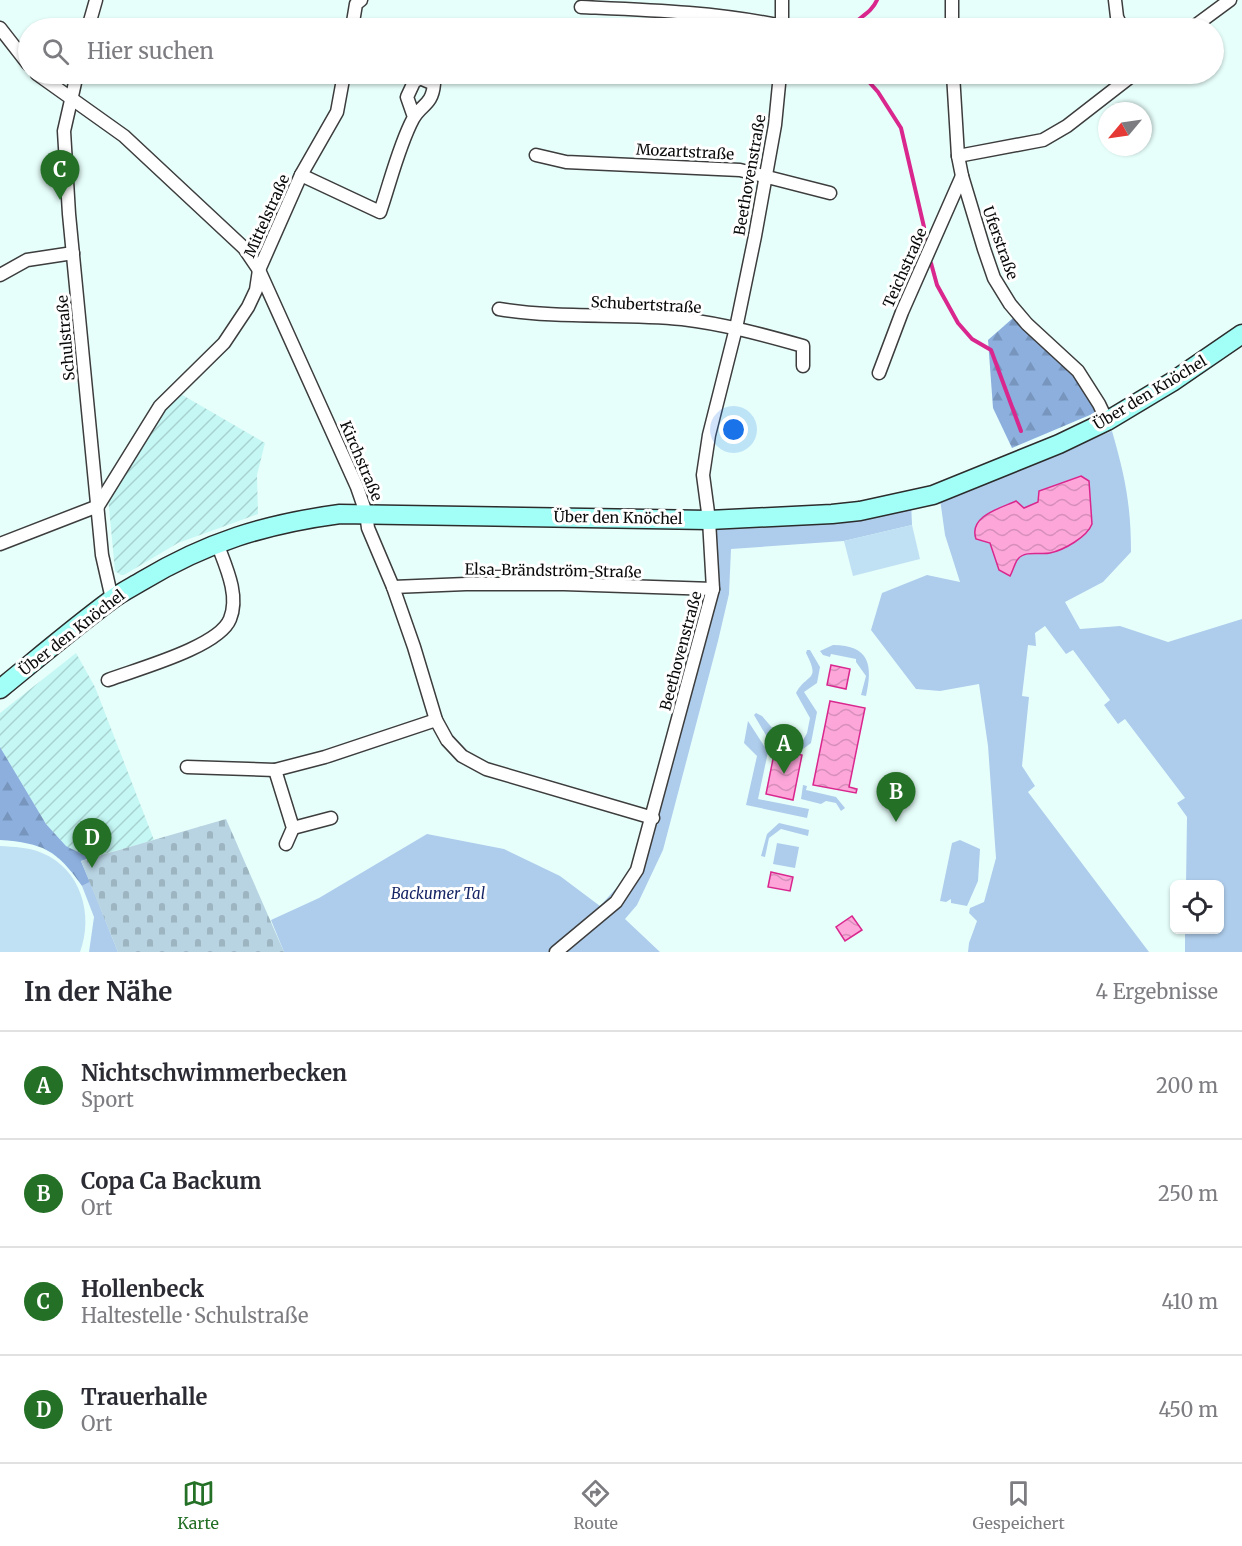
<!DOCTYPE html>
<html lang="de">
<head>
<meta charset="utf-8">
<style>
  :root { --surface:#fff; --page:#f2f2f3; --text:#2b2b33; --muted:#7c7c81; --line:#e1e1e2; --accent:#247026 }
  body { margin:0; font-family:Merriweather,serif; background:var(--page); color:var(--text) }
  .controls { position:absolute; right:18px; bottom:18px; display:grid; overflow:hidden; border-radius:9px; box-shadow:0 2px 4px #0004 }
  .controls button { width:54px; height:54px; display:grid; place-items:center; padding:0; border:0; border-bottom:2px solid var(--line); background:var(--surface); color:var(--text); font:30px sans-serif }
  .compass { position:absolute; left:1098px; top:102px; width:54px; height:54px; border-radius:50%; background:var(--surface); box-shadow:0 2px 4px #0004; rotate:241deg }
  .you { position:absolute; left:734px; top:430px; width:21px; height:21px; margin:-15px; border:4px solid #fff; border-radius:50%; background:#1a73e8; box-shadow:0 0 0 9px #1a73e833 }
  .badge { display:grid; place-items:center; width:39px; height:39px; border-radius:50%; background:var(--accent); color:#fff; font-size:20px; font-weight:700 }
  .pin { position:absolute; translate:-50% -50px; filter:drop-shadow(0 2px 3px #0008) }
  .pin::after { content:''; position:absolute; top:32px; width:21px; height:18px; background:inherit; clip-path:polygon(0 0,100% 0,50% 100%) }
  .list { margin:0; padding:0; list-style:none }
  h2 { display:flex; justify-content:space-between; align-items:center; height:78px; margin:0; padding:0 24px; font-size:26px }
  h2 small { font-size:20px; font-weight:400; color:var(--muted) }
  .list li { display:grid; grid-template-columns:39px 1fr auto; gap:18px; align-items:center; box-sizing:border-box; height:108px; padding:0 24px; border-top:2px solid var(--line) }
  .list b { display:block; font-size:22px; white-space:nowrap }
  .list p { margin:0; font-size:20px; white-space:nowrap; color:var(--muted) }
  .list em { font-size:20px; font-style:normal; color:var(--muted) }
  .icon { flex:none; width:33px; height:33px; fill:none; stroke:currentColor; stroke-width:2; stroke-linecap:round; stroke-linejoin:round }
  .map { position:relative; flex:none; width:1242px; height:952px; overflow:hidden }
  .search { position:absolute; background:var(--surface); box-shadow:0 2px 4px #0004; left:18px; right:18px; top:18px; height:66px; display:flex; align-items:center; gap:15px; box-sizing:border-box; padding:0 21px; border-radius:33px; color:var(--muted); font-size:22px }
  .sheet { height:510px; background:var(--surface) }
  nav { display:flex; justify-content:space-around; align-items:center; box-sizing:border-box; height:84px; border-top:2px solid var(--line); background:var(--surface); font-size:16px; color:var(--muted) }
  nav a { display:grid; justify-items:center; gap:3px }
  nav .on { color:var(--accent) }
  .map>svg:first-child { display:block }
  .farmland { fill:url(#farmland-furrows) }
  .green { fill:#aecdec }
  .forest { fill:url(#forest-firs) }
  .cemetery { fill:url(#cemetery-stones) }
  .pitch { fill:#c0e0f3 }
  .water { fill:url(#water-waves); stroke:#d9278e; stroke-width:1.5 }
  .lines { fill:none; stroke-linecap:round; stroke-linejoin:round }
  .stream { stroke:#d9278e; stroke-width:4 }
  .minor-casing { stroke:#3d3d3d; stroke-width:15 }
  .secondary-casing { stroke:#2c2c2c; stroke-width:21 }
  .minor { stroke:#fff; stroke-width:12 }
  .secondary { stroke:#a2fff7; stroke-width:18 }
  .labels { text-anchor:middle; stroke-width:6; stroke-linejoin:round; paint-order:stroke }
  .street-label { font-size:15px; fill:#0a0a0a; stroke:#fff }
  .park-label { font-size:15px; font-style:italic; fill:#162566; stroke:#fff }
</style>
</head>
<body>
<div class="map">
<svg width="1242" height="952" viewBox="0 0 1242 952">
  <defs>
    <pattern id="farmland-furrows" width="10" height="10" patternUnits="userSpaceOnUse" patternTransform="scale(1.5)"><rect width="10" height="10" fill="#c5f7f4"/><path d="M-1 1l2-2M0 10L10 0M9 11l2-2" fill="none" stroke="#a8d2d0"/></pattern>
    <pattern id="forest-firs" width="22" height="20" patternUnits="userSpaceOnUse" patternTransform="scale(1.5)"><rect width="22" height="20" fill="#8cafde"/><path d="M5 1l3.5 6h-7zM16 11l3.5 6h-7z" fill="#7795bd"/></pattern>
    <pattern id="cemetery-stones" width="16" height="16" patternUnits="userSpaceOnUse" patternTransform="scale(1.5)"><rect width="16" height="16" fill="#b8d3e2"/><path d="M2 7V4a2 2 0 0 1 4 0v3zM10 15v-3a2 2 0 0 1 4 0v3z" fill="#9db4c1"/></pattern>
    <pattern id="water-waves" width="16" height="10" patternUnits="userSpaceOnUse" patternTransform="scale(1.5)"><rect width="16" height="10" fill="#fca6da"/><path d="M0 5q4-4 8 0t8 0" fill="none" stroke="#d78eba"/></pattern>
  </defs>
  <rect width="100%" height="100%" fill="#e7fffb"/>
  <g class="farmland">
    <polygon points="179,393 265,443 257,475 258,514 178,543 124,575 121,575 115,571 108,497 164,410"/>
    <polygon points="76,653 95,687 154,840 90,858 66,846 46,824 0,747 0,713"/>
  </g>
  <g class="green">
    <path d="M 1112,431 C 1125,476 1131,505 1131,552 L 1103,582 L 1065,602 L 1080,629 L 1120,626 L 1168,642 L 1242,619 L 1242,952 L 1185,952 L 1185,930 L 1220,930 L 1220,885 L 1186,884 L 1187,817 L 1177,803 L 1185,798 L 1125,719 L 1118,724 L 1104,705 L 1110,700 L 1073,650 L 1066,654 L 1045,626 L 1035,633 L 1036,646 L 1028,645 L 1022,696 L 1029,697 L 1022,766 L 1035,786 L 1028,792 L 1149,952 L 968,952 L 969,943 L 977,921 L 969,913 L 970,908 L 984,902 L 996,858 L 988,746 L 979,684 L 940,691 L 916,689 L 871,630 L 882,593 L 927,575 L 960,582 L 945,535 L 940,499 Z"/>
    <polygon points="911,500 912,525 844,541 731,549 729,594 718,641 663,850 637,905 625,919 660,952 284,952 271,920 319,898 427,834 504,849 560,876 600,906 630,873 707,607 709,520"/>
    <path d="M 833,645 C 870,645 873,666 866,696 L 861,695 L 866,676 L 856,662 L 856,659 L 831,654 L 830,657 L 823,655 L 820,651 Z"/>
    <path d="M 807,650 L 810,650 L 820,667 L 817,683 L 804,692 L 817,712 L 811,743 L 803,749 L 770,742 L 754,715 L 756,713 L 762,716 L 781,738 L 801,744 L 807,733 L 810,718 L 796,693 C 807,673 821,682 806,653 Z"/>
    <polygon points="748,721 768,752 758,799 809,809 807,818 746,805 757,756 744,743"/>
    <polygon points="803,785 807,786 806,790 836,797 845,808 841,811 836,803 826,801 821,804 801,799"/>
    <polygon points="779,823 809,830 808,836 781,829 769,838 765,857 761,856 767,834"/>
    <polygon points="960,840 980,849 978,881 967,906 951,903 951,899 946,902 940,901 952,843"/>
    <polygon points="777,843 799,847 795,868 773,864"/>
    <polygon points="90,882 118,952 89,952 94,917 82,886"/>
  </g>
  <g class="forest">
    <polygon points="1013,318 1080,380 1097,412 1012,448 993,408 988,340"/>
    <path d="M 0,747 L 46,824 L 66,846 L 90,858 L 81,861 L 90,882 L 82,886 C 57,850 43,843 0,840 Z"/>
  </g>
  <polygon class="cemetery" points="226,819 284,952 118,952 81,861"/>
  <g class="pitch">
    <polygon points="912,525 920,559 853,576 844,541"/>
    <path d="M 0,846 C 14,847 29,847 42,853 C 81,869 94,915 80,952 L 0,952 Z"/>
  </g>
  <g class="water">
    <path d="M 1081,476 L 1089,481 L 1092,524 C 1087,537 1064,550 1050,553 C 1041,555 1025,550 1018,559 C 1015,562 1013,571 1010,576 L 999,570 L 990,543 L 976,539 C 968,516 1001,508 1016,501 L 1024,508 L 1038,502 L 1039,491 Z"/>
    <polygon points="831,665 850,669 846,689 827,685"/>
    <polygon points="830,701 865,708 849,787 857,789 856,793 813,785"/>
    <polygon points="775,749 802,755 793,800 766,794"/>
    <polygon points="771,872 793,877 790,891 768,887"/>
    <polygon points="852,916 862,930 845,941 836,927"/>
  </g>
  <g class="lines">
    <g class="stream">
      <path d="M 850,28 C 858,17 871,14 877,0"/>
      <polyline points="862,74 878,92 901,128 924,227 925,241"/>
      <polyline points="931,263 937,285 958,323 972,339 991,350 1021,431"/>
    </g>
    <g class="minor-casing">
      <g id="minor">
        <polyline points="952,0 952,28"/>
        <polyline points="1115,0 1117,17 1122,28"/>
        <path d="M 581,7 C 649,10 715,12 782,26"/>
        <polyline points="0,28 28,64"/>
        <polyline points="88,28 96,0"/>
        <polyline points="352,28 356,4 361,0"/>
        <polyline points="782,28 782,0"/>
        <polyline points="1192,28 1230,0"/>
        <polyline points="37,74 124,136 244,248 259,270 357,487 366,513 368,528 393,587 414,647 436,720 447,740 462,756 486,769 653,818"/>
        <polyline points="77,74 64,131 69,214 102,555 112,599"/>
        <polyline points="953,74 958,156 962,176 984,249 994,278 1010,304 1027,324 1078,371 1099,404 1107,421"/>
        <polyline points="536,155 566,162 740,170 830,193"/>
        <polyline points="958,156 1043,140 1067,126 1134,74"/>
        <path d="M 301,175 L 380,212 C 390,183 399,145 413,119 C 421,104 432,106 434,84 L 420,78 L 414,82 L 407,97 L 414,117"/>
        <polyline points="0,275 27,260 73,253"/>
        <path d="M 499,309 C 560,319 621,313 682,319 C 724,324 764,335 803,346 L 803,366"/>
        <polyline points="879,373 902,312 962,176"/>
        <polyline points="0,544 98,506 160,406 224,343 248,307 256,290 259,270 301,175 337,112 344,74"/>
        <polyline points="393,587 466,584 564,584 713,589"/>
        <path d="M 108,680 C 137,669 219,647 230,619 C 240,595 225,565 217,543"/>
        <polyline points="187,767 275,770 325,757 436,720"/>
        <polyline points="275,770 293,828 286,844"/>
        <polyline points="293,828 331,818"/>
        <polyline points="556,952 616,902 637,870 713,589 709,520 703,475 709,435 736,328 755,236 775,125 780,74"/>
      </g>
    </g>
    <g class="secondary-casing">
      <path id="secondary" d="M 0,689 C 37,659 73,628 111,600 C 120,593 132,587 142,581 C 207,542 265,524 340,514 L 709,520 L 832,514 L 860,511 L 933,495 L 1059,444 L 1107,421 L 1172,382 L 1242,334"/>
    </g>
    <use href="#minor" class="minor"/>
    <use href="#secondary" class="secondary"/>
  </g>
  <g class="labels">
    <g class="street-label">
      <text transform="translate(685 152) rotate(3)" y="5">Mozartstraße</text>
      <text transform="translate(750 175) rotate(-80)" y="5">Beethovenstraße</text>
      <text transform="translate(267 216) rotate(-66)" y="5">Mittelstraße</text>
      <text transform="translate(1000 243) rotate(70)" y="5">Uferstraße</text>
      <text transform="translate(905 268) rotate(-66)" y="5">Teichstraße</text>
      <text transform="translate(646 305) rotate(3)" y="5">Schubertstraße</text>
      <text transform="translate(66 338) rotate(-95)" y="5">Schulstraße</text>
      <text transform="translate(1150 393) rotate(-31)" y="5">Über den Knöchel</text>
      <text transform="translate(361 461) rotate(67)" y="5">Kirchstraße</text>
      <text transform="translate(618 518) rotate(1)" y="5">Über den Knöchel</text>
      <text transform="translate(553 571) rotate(1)" y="5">Elsa-Brändström-Straße</text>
      <text transform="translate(72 633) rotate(-38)" y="5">Über den Knöchel</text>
      <text transform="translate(681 651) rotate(-75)" y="5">Beethovenstraße</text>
    </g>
    <g class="park-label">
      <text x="438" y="899">Backumer Tal</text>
    </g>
  </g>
</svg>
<div class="controls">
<button><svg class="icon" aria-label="locate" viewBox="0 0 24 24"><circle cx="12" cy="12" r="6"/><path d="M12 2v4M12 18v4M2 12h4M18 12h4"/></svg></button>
</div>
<svg class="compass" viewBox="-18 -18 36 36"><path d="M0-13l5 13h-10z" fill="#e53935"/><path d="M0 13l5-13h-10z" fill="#7c7c81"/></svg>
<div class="you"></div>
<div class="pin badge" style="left:784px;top:774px">A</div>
<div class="pin badge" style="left:896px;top:822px">B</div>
<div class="pin badge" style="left:60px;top:200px">C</div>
<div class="pin badge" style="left:92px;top:868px">D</div>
<div class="search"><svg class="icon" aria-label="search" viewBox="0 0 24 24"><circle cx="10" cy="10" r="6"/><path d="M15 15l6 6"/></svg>Hier suchen</div>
</div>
<section class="sheet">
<h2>In der Nähe<small>4 Ergebnisse</small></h2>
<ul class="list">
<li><span class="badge">A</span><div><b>Nichtschwimmerbecken</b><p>Sport</p></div><em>200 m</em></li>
<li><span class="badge">B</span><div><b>Copa Ca Backum</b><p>Ort</p></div><em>250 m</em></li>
<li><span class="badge">C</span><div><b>Hollenbeck</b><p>Haltestelle · Schulstraße</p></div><em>410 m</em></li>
<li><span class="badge">D</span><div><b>Trauerhalle</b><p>Ort</p></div><em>450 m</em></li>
</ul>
</section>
<nav>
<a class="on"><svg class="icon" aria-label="map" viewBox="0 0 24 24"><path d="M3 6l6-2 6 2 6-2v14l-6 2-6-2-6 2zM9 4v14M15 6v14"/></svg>Karte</a>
<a><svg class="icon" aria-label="directions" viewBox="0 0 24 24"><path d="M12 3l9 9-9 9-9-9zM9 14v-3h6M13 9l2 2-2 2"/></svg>Route</a>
<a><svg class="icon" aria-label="saved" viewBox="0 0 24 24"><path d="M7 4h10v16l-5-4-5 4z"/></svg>Gespeichert</a>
</nav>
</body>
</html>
